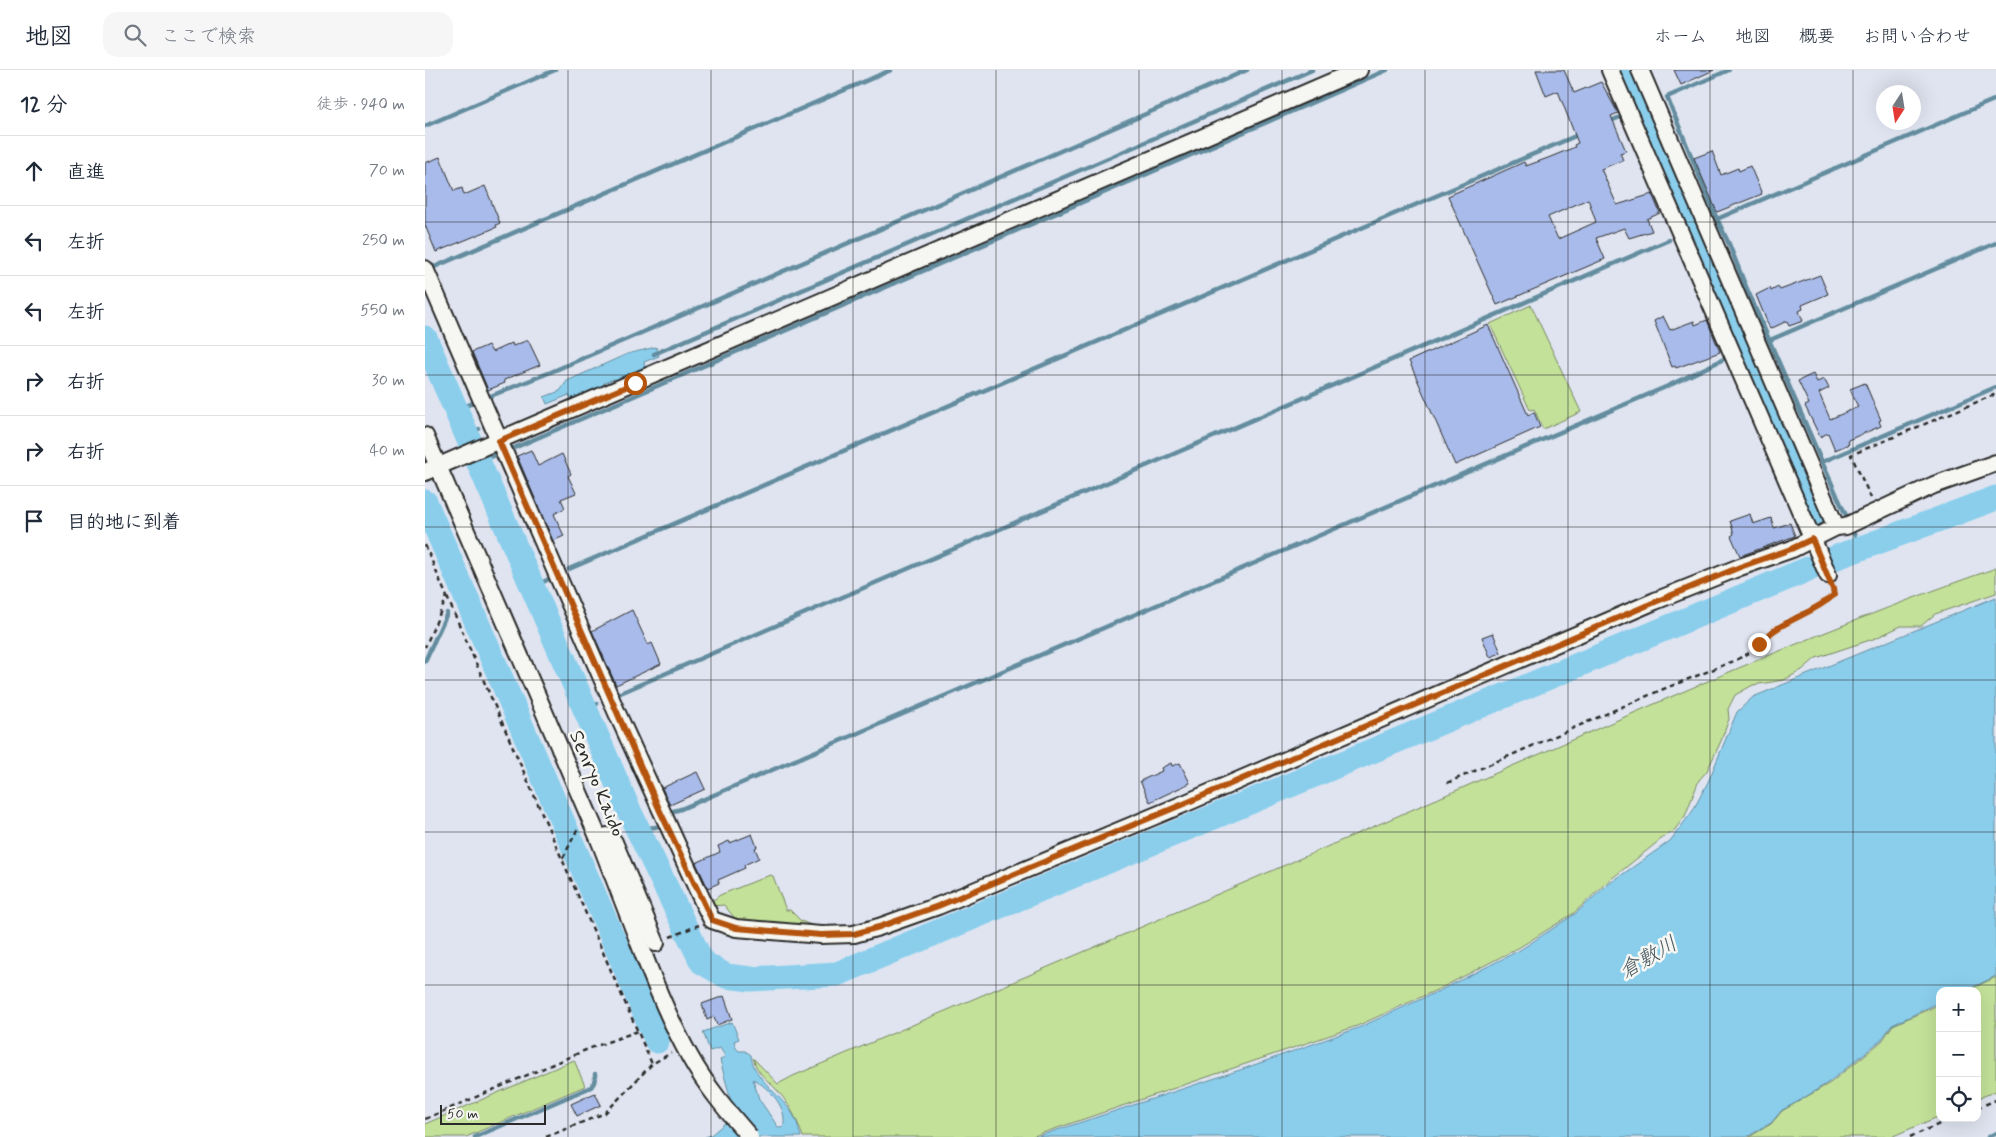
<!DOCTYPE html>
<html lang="ja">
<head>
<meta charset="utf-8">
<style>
  :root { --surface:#fff; --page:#f6f6f7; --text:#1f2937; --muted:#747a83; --line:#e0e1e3 }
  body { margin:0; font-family:Mynerve,"Klee One",sans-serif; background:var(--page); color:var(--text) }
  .controls { position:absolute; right:15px; bottom:15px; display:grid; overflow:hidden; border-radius:10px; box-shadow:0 5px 20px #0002 }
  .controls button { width:45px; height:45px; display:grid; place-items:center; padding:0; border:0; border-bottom:1px solid var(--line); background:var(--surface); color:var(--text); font:25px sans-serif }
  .compass { position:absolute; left:1451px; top:15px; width:45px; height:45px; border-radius:50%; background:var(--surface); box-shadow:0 5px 20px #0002; rotate:192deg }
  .scale { position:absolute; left:15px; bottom:12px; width:106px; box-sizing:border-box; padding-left:5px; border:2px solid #2b2b2b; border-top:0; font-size:14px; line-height:18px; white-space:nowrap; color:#2b2b2b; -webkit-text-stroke:4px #f6f6f2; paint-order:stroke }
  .stop { position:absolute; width:15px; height:15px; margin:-11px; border:4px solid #b45309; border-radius:50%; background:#fff }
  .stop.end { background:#b45309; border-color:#fff; box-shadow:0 1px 5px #0008 }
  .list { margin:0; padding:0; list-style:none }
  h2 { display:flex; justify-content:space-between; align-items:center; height:65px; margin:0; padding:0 20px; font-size:21px }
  h2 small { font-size:16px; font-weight:400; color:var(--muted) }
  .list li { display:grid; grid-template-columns:32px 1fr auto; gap:15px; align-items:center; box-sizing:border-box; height:70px; padding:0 20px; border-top:1px solid var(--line) }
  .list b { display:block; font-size:19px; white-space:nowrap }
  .list em { font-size:16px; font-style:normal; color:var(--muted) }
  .icon { flex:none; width:28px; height:28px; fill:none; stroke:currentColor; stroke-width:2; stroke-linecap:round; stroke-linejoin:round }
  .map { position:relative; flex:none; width:1571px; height:1067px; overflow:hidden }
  header { display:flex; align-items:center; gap:30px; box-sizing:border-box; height:70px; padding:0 25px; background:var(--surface); border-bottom:1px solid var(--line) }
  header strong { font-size:24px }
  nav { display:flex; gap:28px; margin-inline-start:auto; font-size:18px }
  .search { width:350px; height:45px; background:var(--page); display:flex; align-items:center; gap:12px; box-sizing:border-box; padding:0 18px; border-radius:15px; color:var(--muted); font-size:19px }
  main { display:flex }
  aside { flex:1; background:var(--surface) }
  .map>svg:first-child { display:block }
  .green { fill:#c3e199; stroke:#778662 }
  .water { fill:#8aceec; stroke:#648d9f; fill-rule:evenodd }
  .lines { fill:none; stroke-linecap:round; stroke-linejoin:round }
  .stream { stroke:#648d9f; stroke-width:4.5 }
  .river { stroke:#8aceec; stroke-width:25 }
  .building { fill:#a8bbea; stroke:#2b2b2b; fill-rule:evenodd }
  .minor-casing { stroke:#2b2b2b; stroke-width:20 }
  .path { stroke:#2b2b2b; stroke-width:2.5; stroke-dasharray:5 4; stroke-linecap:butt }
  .minor { stroke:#f6f6f2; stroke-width:16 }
  .minor-bridge-casing { stroke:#2b2b2b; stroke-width:20; stroke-linecap:butt }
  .minor-bridge { stroke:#f6f6f2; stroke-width:16 }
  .route { stroke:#b45309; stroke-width:6 }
  .grid { fill:none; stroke:#2b2b2b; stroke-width:1; stroke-opacity:0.55 }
  .labels { text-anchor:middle; stroke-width:5; stroke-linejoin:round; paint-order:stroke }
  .street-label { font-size:20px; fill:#2b2b2b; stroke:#f6f6f2 }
  .water-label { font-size:21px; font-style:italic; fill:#43545b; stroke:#f6f6f2 }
</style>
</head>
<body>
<header>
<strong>地図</strong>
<div class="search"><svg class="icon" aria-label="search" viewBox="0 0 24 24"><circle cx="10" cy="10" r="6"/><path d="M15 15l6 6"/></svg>ここで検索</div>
<nav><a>ホーム</a><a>地図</a><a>概要</a><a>お問い合わせ</a></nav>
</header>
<main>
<aside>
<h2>12 分<small>徒歩 · 940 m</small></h2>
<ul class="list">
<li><svg class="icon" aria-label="ahead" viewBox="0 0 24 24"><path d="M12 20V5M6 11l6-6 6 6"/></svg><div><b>直進</b></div><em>70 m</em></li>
<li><svg class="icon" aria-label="left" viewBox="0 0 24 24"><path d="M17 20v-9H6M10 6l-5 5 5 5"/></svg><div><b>左折</b></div><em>250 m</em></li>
<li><svg class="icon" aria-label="left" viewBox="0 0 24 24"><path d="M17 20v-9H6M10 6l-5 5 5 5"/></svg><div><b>左折</b></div><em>550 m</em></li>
<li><svg class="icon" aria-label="right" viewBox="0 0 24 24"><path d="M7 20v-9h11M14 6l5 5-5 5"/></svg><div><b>右折</b></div><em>30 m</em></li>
<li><svg class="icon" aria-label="right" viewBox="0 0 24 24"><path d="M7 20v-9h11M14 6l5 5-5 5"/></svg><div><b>右折</b></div><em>40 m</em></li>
<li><svg class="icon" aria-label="arrive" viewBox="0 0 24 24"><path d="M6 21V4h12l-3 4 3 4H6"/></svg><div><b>目的地に到着</b></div></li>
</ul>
</aside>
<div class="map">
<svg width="1571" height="1067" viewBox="0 0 1571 1067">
  <rect width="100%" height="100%" fill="#dfe4f0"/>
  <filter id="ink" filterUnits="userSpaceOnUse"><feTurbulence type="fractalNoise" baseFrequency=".02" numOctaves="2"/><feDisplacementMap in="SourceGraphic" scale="10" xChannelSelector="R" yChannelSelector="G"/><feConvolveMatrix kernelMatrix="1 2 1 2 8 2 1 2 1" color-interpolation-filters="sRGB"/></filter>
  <g filter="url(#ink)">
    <g class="green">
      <polygon points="1106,235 1156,342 1118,359 1109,339 1105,340 1065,254"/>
      <path d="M 1571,498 L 1571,523 L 1510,544 L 1496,556 L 1476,556 L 1451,568 L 1391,588 L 1377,600 L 1359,610 L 1328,615 L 1310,625 L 1303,639 L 1304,649 L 1296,671 L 1282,701 L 1274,710 L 1260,746 L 1248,762 L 1240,766 L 1180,814 L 1149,843 L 1095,877 L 1016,918 L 932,956 L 606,1067 L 378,1067 C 372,1049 364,1033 351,1019 C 341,1009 332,1003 328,988 L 353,1014 L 368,1006 C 581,915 795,824 1007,731 C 1194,650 1379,565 1571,498 Z"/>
      <polygon points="345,805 348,806 361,840 365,840 376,851 394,858 312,851 299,835 286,836 286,832 295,825"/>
      <polygon points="1571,907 1571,1021 1552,1029 1552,921 1542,921"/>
      <polygon points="1515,934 1515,1046 1466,1067 1324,1067 1346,1054 1357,1041 1405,1013 1457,971 1468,955"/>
      <polygon points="149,990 160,1016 41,1067 0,1067 0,1054"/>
    </g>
    <g class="water">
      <polygon points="231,277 234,286 219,292 220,298 193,310 189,309 179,313 177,317 147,330 144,325 122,334 119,327 135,321 142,311 202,284"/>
      <polygon points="1571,527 1571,906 1540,921 1515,921 1515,932 1467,955 1456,970 1404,1012 1374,1031 1357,1040 1346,1053 1322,1067 611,1067 815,1000 933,958 1016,920 1095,880 1150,844 1181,816 1245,771 1267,742 1283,712 1312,642 1328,627"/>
      <path d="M 307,952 L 314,969 L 309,971 L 311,978 L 314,981 L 320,981 L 326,985 C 327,1008 359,1027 370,1048 C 373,1054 374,1061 376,1067 L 280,1067 L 286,1065 L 300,1053 L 305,1027 L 295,990 L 300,986 L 295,978 L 285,981 L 278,962 ZM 328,1009 C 344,1018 364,1038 358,1058 L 353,1057 L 334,1029 Z"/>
    </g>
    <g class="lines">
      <g class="stream">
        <polyline points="1212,40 1217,38"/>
        <polyline points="1183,52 1198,46"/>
        <polyline points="0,56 130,0"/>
        <polyline points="1292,149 1242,27 1304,0"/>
        <polyline points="1264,162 1270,160"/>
        <polyline points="7,198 466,0"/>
        <polyline points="1345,270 1571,173"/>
        <polyline points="1311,280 1322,281"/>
        <polyline points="229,284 887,0"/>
        <polyline points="63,327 126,302 822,0"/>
        <polyline points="31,340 48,333"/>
        <polyline points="42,364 54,359"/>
        <polyline points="89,378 962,0"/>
        <polyline points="1397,392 1319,212 1304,174 1292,149 1571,29"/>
        <polyline points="54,393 70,385"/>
        <polyline points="1423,450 1397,392 1571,317"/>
        <polyline points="1426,457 1435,478"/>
        <polyline points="144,499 1155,64"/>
        <polyline points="108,517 122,510"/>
        <polyline points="40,535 44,534"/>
        <polyline points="0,591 22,543"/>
        <polyline points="193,624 1244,170"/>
        <polyline points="161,639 172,634"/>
        <polyline points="245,742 256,739 1243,316 1299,289 1301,286"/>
        <polyline points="213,759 231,757"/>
        <polyline points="50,1067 166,1017 170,1011 170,1004"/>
        <polyline points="1563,1067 1571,1063"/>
      </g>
      <g class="river">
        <polyline points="1200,0 1398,455"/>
        <polyline points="0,268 205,743 277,892 301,906 326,909 412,904 1412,487 1571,428"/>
        <polyline points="0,432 232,971"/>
      </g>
    </g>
    <g class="building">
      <path d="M 1111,0 L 1139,0 L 1149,23 L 1176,12 L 1193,43 L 1186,46 L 1201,81 L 1195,83 L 1198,90 L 1176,99 L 1192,135 L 1227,124 L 1235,143 L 1222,149 L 1227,161 L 1204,168 L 1199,158 L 1171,168 L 1180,189 L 1072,235 L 1023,126 L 1099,92 L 1101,96 L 1123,88 L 1150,77 L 1149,75 L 1153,73 L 1133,21 L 1121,26 ZM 1163,129 L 1171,152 L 1133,169 L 1123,147 Z"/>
      <polygon points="1249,0 1289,0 1256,15"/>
      <polygon points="1287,81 1296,105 1313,98 1314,101 1325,96 1337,124 1292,142 1269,88"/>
      <polygon points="15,87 29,121 37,118 39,125 60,116 75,153 71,155 72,157 11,182 0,155 0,93"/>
      <polygon points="1395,205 1403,224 1377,235 1378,239 1374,241 1378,251 1364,256 1362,251 1345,259 1331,225 1345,218 1346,221 1353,217 1355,220"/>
      <polygon points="1238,246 1245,260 1269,251 1270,255 1282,250 1295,282 1251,298 1250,296 1247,297 1229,251"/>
      <polygon points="1063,255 1103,345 1109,342 1115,357 1030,395 984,291"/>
      <polygon points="103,270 115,295 79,310 80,313 63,320 47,282 63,275 67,282 87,273 88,276"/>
      <polygon points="1388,304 1392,312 1399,309 1404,318 1394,323 1405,349 1433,337 1425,319 1440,313 1456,350 1454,351 1456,356 1423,370 1424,374 1410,380 1403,363 1395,367 1380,336 1384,334 1373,311"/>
      <polygon points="106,380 113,396 137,384 146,404 143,406 151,423 136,429 140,438 129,444 139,466 128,471 92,386"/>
      <polygon points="1325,444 1328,454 1346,448 1349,458 1365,453 1370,466 1315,486 1306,466 1309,464 1305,451"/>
      <polygon points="207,540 223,575 227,573 236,594 191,615 167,561"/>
      <polygon points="1068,563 1076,583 1065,587 1057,567"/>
      <polygon points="746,693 747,696 755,693 765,713 725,732 715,711 737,701 736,698"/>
      <polygon points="272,702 280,719 245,735 237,718"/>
      <polygon points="327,764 332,777 330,778 334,788 319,795 320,798 293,810 294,813 283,818 271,793 295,782 293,776 304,771 305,773"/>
      <polygon points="299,926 307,949 292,955 289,947 282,950 277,934"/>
      <polygon points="170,1023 176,1035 152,1046 146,1034"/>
    </g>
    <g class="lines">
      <g class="minor-casing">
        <g id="minor">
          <polyline points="1185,0 1403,505"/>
          <polyline points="1215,0 1411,457"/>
          <polyline points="0,199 192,643 279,834 287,850 311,858 396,865 429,864 454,857 513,836 761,733 1230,531 1315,497 1367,479 1411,457 1421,456 1509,415 1571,393"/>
          <polyline points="0,366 174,769 220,888"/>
          <polyline points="0,402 934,0"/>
          <polyline points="174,769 182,766 189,772 231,873"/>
        </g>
      </g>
      <g class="path">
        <polyline points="1446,428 1426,385 1571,324"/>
        <polyline points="0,475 22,527 0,577"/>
        <polyline points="22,527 227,994"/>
        <polyline points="1022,713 1236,620 1309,591 1326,582 1344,563 1363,551 1401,532 1409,525 1408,518"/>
        <polyline points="138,788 153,758"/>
        <polyline points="245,867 274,855"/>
        <polyline points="1552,1038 1571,1030"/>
        <polyline points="0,1049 163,979 213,961"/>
        <polyline points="121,1067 180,1043 227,994 246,983"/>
        <polyline points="1485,1067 1528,1048"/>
      </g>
      <use href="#minor" class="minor"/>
      <g class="minor-bridge-casing">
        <path id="minor-bridge" d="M 220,888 C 233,922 247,955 265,987 C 281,1016 303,1042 325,1067"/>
      </g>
      <use href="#minor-bridge" class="minor-bridge"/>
    </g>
  </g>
  <g class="lines" filter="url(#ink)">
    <path class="route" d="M 210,313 L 74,371 L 235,741 L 287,850 L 311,858 L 396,865 L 429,864 L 454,857 L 513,836 L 761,733 L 1230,532 L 1315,497 L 1366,479 L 1387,469 L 1408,519 L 1409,525 C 1385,546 1355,550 1334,574"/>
  </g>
  <path class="grid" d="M 143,0 L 143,1067M 286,0 L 286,1067M 428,0 L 428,1067M 571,0 L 571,1067M 714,0 L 714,1067M 857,0 L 857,1067M 1000,0 L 1000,1067M 1143,0 L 1143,1067M 1285,0 L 1285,1067M 1428,0 L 1428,1067M 0,152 L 1571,152M 0,305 L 1571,305M 0,457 L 1571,457M 0,610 L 1571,610M 0,762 L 1571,762M 0,915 L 1571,915"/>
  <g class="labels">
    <g class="street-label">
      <text transform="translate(173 713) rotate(67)" y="7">Senryo Kaido</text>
    </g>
    <g class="water-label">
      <text transform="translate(1223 887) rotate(-30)" y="7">倉敷川</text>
    </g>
  </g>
</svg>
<div class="controls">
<button>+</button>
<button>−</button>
<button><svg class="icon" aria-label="locate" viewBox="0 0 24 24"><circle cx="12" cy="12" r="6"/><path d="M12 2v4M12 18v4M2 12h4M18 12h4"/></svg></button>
</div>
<svg class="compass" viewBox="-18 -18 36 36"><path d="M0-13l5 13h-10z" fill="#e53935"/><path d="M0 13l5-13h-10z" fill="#747a83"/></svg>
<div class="scale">50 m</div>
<div class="stop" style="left:210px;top:313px"></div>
<div class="stop end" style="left:1334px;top:574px"></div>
</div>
</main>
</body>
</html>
